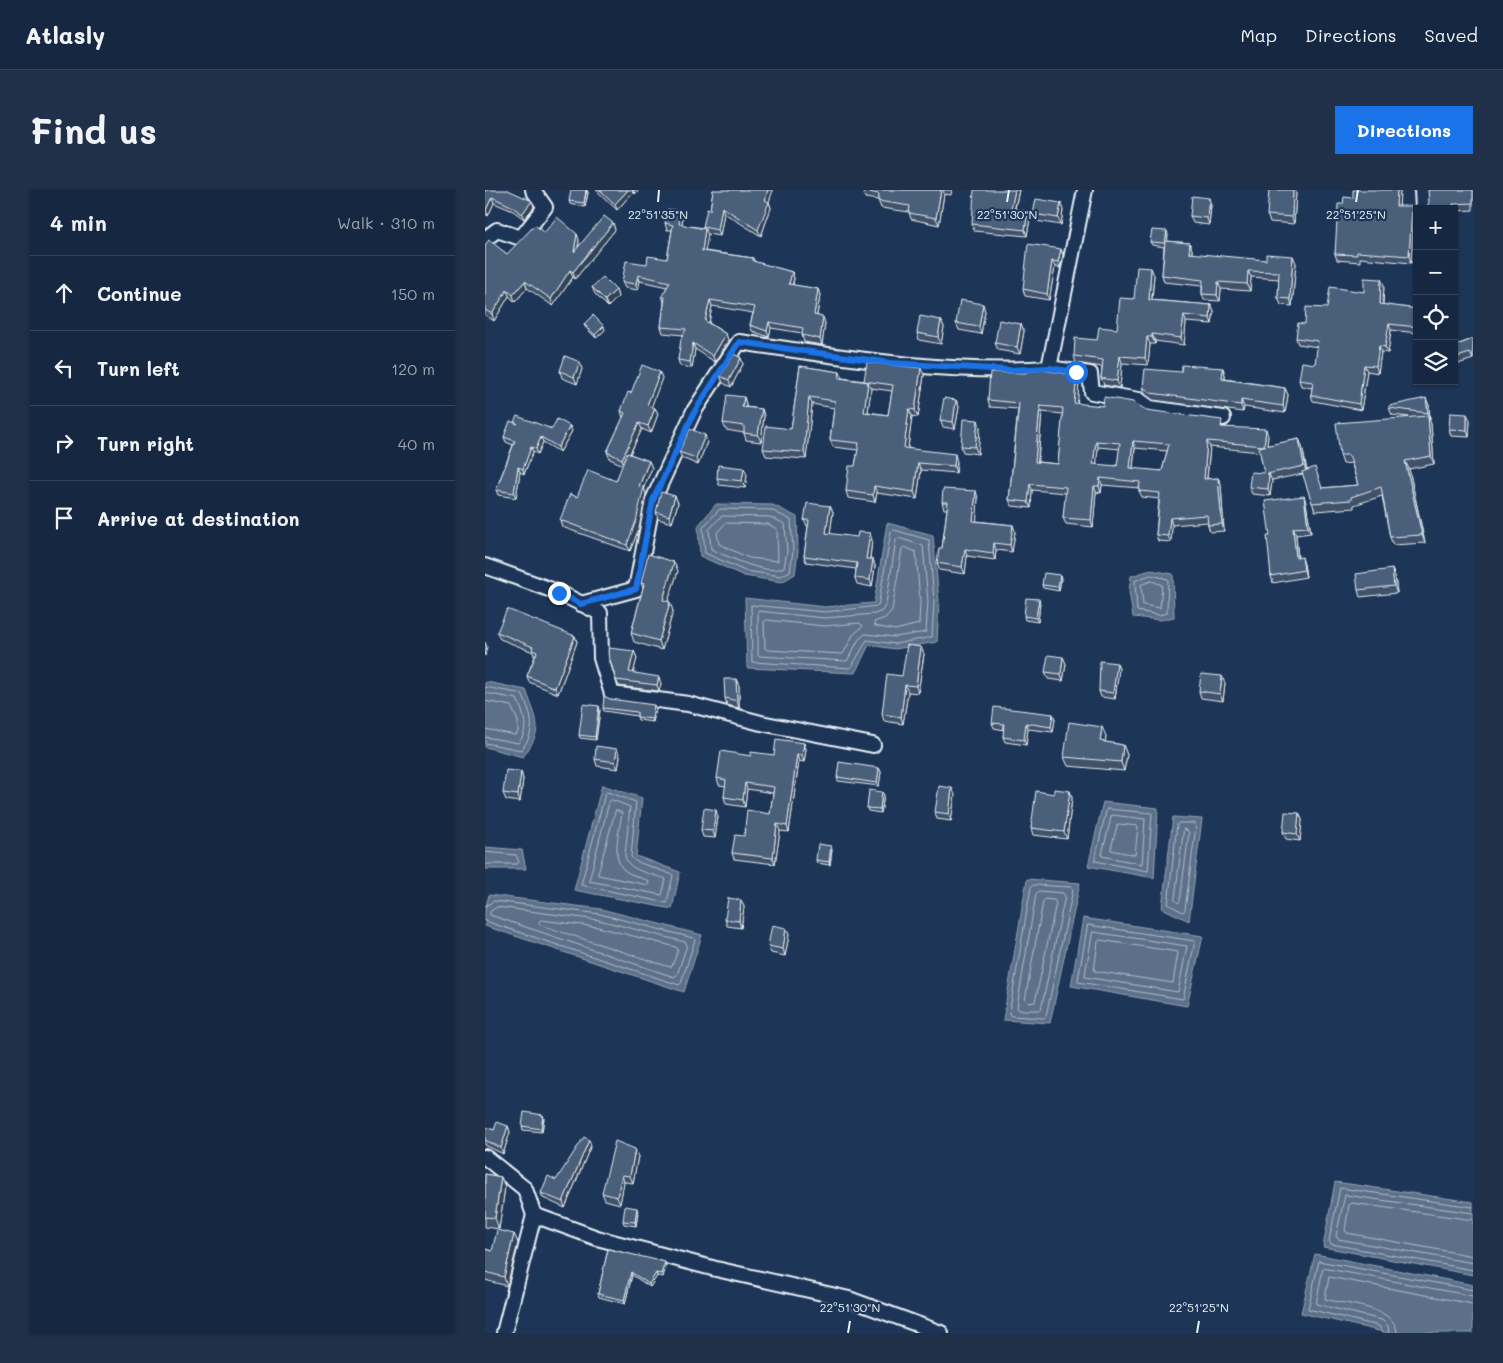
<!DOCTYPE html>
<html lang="en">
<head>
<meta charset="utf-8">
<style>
  :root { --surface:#162841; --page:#1f3048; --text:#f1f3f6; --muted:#9ea6b1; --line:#35445a; --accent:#1a73e8 }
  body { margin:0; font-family:Mali,sans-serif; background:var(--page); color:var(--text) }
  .controls { position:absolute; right:15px; top:15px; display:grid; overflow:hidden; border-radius:0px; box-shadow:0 1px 4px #0004 }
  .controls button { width:45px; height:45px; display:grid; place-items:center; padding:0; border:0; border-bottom:1px solid var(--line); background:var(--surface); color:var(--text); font:25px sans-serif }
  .stop { position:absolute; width:15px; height:15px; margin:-11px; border:4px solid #1a73e8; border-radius:50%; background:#fff }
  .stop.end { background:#1a73e8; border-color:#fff; box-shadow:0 1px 5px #0008 }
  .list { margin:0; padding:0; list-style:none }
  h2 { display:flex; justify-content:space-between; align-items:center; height:65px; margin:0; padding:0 20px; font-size:21px }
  h2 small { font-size:16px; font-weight:400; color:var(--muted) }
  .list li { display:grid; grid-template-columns:32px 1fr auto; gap:15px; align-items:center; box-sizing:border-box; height:75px; padding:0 20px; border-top:1px solid var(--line) }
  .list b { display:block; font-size:19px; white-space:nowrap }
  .list em { font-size:16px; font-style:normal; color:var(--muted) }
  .icon { flex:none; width:28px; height:28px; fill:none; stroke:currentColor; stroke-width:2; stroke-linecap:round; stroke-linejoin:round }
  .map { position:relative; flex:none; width:988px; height:1143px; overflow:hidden; border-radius:0px }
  header { display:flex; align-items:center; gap:30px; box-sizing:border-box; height:70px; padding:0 25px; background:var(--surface); border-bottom:1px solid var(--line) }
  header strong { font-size:24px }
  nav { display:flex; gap:28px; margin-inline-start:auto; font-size:18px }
  .intro { display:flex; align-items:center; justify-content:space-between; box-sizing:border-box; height:120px; padding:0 30px }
  h1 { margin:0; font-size:35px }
  .button { padding:12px 22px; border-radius:0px; background:var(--accent); color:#fff; font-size:18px; font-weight:700 }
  main { display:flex; gap:30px; padding:0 30px }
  aside { flex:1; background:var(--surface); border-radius:0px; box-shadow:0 1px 4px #0004 }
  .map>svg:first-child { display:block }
  .water { fill:#5d7089; stroke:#95a4b5 }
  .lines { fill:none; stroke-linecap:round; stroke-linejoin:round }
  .shore { stroke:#b0bdcc; stroke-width:1 }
  .minor-casing { stroke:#e8f1f8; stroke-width:18 }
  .minor { stroke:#1d3557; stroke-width:14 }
  .wall { fill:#3f5169; stroke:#e8f1f8; fill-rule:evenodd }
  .shaded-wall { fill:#334255; stroke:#e8f1f8 }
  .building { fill:#495e7a; stroke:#e8f1f8; fill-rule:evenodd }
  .route { stroke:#1a73e8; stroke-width:6 }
  .ticks { fill:none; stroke:#e8f1f8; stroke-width:2 }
  .ticks-label { font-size:12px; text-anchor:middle; fill:#e8f1f8; stroke:#1d3557; stroke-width:4.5; stroke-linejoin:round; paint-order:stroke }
</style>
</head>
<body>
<header>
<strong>Atlasly</strong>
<nav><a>Map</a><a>Directions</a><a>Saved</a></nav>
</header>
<div class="intro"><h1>Find us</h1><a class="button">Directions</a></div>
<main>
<aside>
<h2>4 min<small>Walk · 310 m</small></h2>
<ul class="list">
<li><svg class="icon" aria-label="ahead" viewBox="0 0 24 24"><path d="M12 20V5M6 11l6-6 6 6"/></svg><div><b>Continue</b></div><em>150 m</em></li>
<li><svg class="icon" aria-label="left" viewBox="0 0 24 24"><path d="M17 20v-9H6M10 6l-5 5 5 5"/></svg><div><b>Turn left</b></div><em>120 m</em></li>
<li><svg class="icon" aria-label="right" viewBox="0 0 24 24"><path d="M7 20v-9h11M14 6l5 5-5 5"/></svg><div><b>Turn right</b></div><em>40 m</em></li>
<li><svg class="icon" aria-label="arrive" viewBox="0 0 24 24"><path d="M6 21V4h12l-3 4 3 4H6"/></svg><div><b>Arrive at destination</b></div></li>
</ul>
</aside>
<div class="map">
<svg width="988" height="1143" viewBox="0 0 988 1143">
  <rect width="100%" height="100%" fill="#1d3557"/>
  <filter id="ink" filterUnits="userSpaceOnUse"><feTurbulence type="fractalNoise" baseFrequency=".02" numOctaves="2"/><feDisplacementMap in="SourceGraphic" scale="10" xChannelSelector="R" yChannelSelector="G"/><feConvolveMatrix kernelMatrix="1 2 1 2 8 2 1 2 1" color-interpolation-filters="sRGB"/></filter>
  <g filter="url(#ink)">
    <g class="water">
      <polygon points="231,314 288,315 312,327 313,361 310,384 297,392 259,386 215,366 213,336"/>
      <polygon points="402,333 448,345 454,411 452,452 410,459 384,455 370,483 262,478 260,408 340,417 389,413"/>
      <polygon points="666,380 688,384 689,427 675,430 648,427 644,401 646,386"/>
      <path d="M 2,492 L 41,500 C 52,532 60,537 38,567 L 0,557 L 0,493 Z"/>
      <polygon points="117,595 157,608 151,666 195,682 187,719 89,700"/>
      <polygon points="618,612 673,618 669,688 603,676"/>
      <polygon points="688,627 717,629 704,731 677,718"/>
      <polygon points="0,657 37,660 41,679 0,679"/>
      <polygon points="542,689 595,693 565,833 518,830"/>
      <polygon points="4,705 116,719 217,745 199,802 0,736 0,720"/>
      <polygon points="598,728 718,746 702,816 586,796"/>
      <polygon points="850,992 988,1012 988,1085 838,1057"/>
      <polygon points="830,1064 988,1095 988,1143 903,1143 816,1123"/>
    </g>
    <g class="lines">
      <g class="shore">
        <polygon points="235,319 286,320 306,330 308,361 305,381 296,386 260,381 220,363 218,338"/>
        <path d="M 237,326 L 285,327 L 300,334 L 302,361 L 299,377 C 285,387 241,366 226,359 L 224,340 Z"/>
        <polygon points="241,333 283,334 292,339 293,371 264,368 234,354 232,343"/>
        <polygon points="409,340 444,350 449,411 447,447 410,454 382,450 366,478 267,472 266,415 340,422 393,416 406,342"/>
        <polygon points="414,348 438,356 443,411 441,442 410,447 380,444 374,449 362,471 273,466 273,421 339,428 390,424 397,421 401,414 411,350"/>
        <polygon points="420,357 431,362 435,412 434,434 410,440 390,436 389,432 400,428 407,420 417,359"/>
        <polygon points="666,385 683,389 682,423 674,425 652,421 650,391"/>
        <polygon points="667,391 677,395 675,418 658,415 656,395"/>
        <polygon points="282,430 339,436 375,433 378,436 368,445 358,464 282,460 280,458 279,432"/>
        <path d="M 0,497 L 37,504 C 47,525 52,541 36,560 L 0,553"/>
        <path d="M 0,503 L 32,509 C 39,524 45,540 33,553 L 0,547"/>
        <polyline points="0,511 26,516 33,531 33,542 30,545 0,539"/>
        <polygon points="122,602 151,612 146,667 150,671 188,685 182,713 96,695 120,604"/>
        <path d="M 127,610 L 145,617 L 140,665 C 141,681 168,684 181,689 L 177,705 L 104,691 L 124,612 Z"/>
        <polygon points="622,619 667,623 663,681 610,671"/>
        <path d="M 131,620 L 137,623 C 135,639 124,672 142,682 C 148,686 157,688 164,691 L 163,695 L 113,685 Z"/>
        <polygon points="627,625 660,629 657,674 617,666"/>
        <polygon points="694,633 709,633 711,636 700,720 698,722 683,714 692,635"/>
        <polygon points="633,634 653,636 650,665 626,660"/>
        <polygon points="699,639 704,642 695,711 693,713 690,710"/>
        <polyline points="0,662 31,665 34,672 32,674 0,674"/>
        <polygon points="549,695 586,697 588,700 561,826 559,828 526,826 524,824 546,697"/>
        <polygon points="554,701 578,703 580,706 556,820 534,820 532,817 551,704"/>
        <polygon points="560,709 569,710 571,713 550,812 543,813 540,810 558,712"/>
        <polyline points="0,716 9,711 115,724 208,748 210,750 196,793 194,795 0,731"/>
        <polygon points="12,717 114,730 200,752 202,755 192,785 189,787 5,725 5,722"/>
        <polygon points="56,730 113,737 191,757 193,760 187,776 185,777 55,735 54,732"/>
        <polygon points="603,735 710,751 698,809 593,792"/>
        <polygon points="608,742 702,756 693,802 600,787"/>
        <polygon points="615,750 693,762 688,793 609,781 613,752"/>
        <polyline points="988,1017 855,998 844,1051 846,1054 988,1080"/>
        <polyline points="988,1023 860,1005 851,1046 853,1049 988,1073"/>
        <polyline points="988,1030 867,1013 864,1015 860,1040 862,1043 988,1066"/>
        <polyline points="898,1143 894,1136 823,1119 834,1071 988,1100"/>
        <polyline points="904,1143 903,1136 897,1130 831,1114 838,1078 988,1106"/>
        <path d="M 912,1143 C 911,1116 861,1115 840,1109 L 844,1087 L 988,1114"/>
      </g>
      <g class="minor-casing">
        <g id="minor">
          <polyline points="937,0 938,19"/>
          <polyline points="0,49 12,40 36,48 60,17 48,0"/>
          <polyline points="564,178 605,184 607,202 654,210 665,218 738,228"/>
          <polyline points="0,376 75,403 115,423 116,468 127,504 203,514 276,533 388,555"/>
          <path d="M 96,414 L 151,399 L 168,310 L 209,221 L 254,152 C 356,167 460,185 564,178 L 600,0"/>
          <polyline points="0,967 40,999 49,1025 112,1048 231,1079 364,1109 456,1143"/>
          <polyline points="19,1143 49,1025"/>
        </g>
      </g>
      <use href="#minor" class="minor"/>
    </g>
    <g class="wall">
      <polygon points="0,0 47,11 49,17 39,29 28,21 9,13 3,26 0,24"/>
      <polygon points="102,0 103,3 100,17 85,14 84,11"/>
      <polygon points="111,0 154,0 150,4 148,2 132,20"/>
      <polygon points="228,0 284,12 286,18 276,46 239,23 235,46 222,44 220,61 268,68 270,72 307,82 309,88 308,95 333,99 335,105 332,126 340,133 337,155 319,152 317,145 317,143 286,138 284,147 267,141 265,135 268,123 227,116 224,133 241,144 243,150 230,172 210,159 207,178 195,176 193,170 198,145 178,143 176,137 179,112 177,106 182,97 155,91 153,100 140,98 137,92 162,74 182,69 187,40 182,40 180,33 198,27 197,35 219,38 218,37 225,20"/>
      <polygon points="378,0 467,0 466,5 459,4 454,35 426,29 424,22 396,18 393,10 380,8"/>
      <polygon points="534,0 530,19 545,28 542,46 489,41 487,34"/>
      <polygon points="808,0 810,0 811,2 809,34 785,32 782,25"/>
      <polygon points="915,0 914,16 929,22 926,73 875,68 875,72 852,70 850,64 858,14 868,8"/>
      <polygon points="988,0 988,20 970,21 969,35 969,19 941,19"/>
      <polygon points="726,15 724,35 708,33 705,26"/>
      <polygon points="578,20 576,35 551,31 548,24"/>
      <polygon points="128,33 130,40 90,89 88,87 68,116 42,98 30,112 24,106 9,131 0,125 0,55 22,64 59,43 92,44 94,50 93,56"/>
      <polygon points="683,45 682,51 705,53 707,60 707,64 811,73 807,116 796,115 793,108 794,89 766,87 765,101 736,99 735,111 719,110 717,104 717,96 679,92 677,85 679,57 667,55 665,52"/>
      <polygon points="576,59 578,65 575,78 570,77 564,110 540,106 538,99"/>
      <polygon points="669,85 667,110 726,115 729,122 727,134 701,132 699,155 670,151 670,154 665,154 663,175 637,173 635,198 619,195 616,188 617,177 591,173 589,166 612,150 632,139 649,109"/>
      <polygon points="899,95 898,115 932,119 932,143 906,140 903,163 896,162 893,183 882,181 876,220 828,211 826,205 827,198 816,196 814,190 830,174 833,157 813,154 811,148 820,134 842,118 879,102"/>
      <polygon points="107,97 131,100 133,107 123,117 110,104"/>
      <polygon points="500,121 496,144 474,140 471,133"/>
      <polygon points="456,130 459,137 456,154 434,150 432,143"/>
      <polygon points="99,134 120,140 111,148 100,137"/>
      <polygon points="536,134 539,141 535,164 513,160 510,153"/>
      <polygon points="969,147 972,153 971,155 988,149 988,169 970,175 969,185"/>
      <polygon points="256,168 258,174 246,197 238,193 235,186"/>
      <path d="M 315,176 L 355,182 L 357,188 L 380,191 L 439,185 L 433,227 L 427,226 L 423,258 L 472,272 L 471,283 L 436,280 L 432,309 L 392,303 L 390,312 L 363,308 L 361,301 L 370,276 L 373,260 L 348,257 L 345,250 L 349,218 L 327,214 L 321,269 L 281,266 L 278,259 L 306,239 ZM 386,198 L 407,201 L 403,225 L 383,222 Z"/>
      <polygon points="738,178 740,185 740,189 800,198 803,205 800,223 759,217 758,222 668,210 660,204 658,197 696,182"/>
      <polygon points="97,179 92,194 77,188 75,181"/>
      <polygon points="177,188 166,216 170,218 173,224 166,243 157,239 145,264 164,271 167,278 159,297 161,304 154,338 145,361 77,337 75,330 92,307 131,291 138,275 125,269 122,262 138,228 136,221 146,203"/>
      <path d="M 594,191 L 592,214 L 661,220 L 783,246 L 782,256 L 814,249 L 817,256 L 822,280 L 837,298 L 873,295 L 867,275 L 866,273 L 858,274 L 855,265 L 924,227 L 907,225 L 904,218 L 944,215 L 945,230 L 944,230 L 946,234 L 949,274 L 924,279 L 940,353 L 908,355 L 905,347 L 897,306 L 869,315 L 869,318 L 830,321 L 818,284 L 787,290 L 785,306 L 767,304 L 764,297 L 779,283 L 775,262 L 725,257 L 722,289 L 733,288 L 736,294 L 739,341 L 725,342 L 723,335 L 723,332 L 687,335 L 686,352 L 673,351 L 671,345 L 674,309 L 657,307 L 654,301 L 654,298 L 617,295 L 616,303 L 611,302 L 608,337 L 581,334 L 578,328 L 581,303 L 547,300 L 546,318 L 527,316 L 524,310 L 533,219 L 505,217 L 503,210 ZM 557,222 L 578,224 L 573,274 L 553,272 ZM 613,257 L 635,259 L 632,276 L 611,275 ZM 650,258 L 682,261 L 677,281 L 648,279 Z"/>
      <polygon points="259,207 261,214 261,217 277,219 279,226 276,252 261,250 259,243 241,240 238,233"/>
      <polygon points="471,210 474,217 470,239 458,237 455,230"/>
      <polygon points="985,230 984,247 966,246 964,239"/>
      <polygon points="30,233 87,241 75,262 58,252 53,264 48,262 39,284 35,282 31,308 13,305 11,300 28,255 21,252 19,247"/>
      <polygon points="495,237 493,264 478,262 476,256"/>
      <polygon points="222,252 213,275 197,268 194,262"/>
      <polygon points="262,285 260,298 234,295 232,288"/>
      <polygon points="190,306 193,313 187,333 173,329 171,322"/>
      <polygon points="819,306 821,313 826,343 811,345 813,368 819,374 821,387 788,393 786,386 785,346"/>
      <polygon points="493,308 491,331 528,335 530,342 527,362 511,360 510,370 482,366 480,384 454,380 452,373 457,358 462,319 459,319 457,312"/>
      <polygon points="345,316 348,322 345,344 387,350 385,369 388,369 390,376 387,397 372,394 370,388 371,379 321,372 319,366 323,336 322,336 319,330"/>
      <polygon points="907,379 910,386 912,403 875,407 873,400"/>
      <polygon points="193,381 183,411 188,421 177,460 149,452 146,443 158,398 156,393"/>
      <polygon points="575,385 576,389 574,401 558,398 557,395"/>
      <polygon points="555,413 553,432 540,430 539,426"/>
      <polygon points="12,442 90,446 92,452 73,504 44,492 42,486 50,466 49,466 48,462 15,449"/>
      <polygon points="149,461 152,468 148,482 176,494 174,501 134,496 131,490"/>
      <polygon points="439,464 433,503 423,502 418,534 399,531 397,524 417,486"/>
      <polygon points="578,467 581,474 578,491 563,489 560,482"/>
      <polygon points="632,473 634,479 630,509 616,507 614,501"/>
      <polygon points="251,489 254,496 254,518 242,515 240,508"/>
      <polygon points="740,493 738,511 716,508 714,501"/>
      <polygon points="125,509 171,519 168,532 153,530 152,526 119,521 118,518"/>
      <polygon points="115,520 111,550 95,548 94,545"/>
      <polygon points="568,524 570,529 568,542 543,539 541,555 520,552 518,547 519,540 509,538 507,533"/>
      <polygon points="621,546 620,552 638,555 642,565 639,581 583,576 579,567"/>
      <polygon points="319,553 321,559 319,572 314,571 304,642 295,641 290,674 249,669 247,663 259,646 285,624 288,603 262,599 260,617 241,614 239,607 241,596 234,595 232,588 266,566 289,565"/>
      <polygon points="135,566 133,579 112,576 110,569"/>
      <polygon points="394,578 396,582 394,596 353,591 352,587"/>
      <polygon points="36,582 38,589 35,612 21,610 18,603"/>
      <polygon points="585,601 587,608 582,649 548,645 546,638 569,604"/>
      <polygon points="399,605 396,623 383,621 382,618"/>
      <polygon points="470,605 466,631 452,629 450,622"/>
      <polygon points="814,623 817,630 815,651 801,649 798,642"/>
      <polygon points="233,627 230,648 218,647 216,640"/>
      <polygon points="347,660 345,675 332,673 331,670"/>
      <polygon points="256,710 259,717 256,738 242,736 240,729"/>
      <polygon points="301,738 304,745 300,766 286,763 283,756"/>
      <polygon points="59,928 57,942 38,940 37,936"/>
      <polygon points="23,936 25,942 18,964 0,955 0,937 9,940"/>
      <polygon points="104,950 106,955 80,1018 58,1008 56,1003 71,990"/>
      <polygon points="153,966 148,993 139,992 135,1014 120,1010 117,1003"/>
      <polygon points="0,984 16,987 20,997 14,1039 0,1037"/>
      <polygon points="153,1022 151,1036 139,1034 138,1031"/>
      <polygon points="29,1044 33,1053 22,1096 0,1090 0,1059 7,1061"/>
      <polygon points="123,1059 181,1075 178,1087 172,1086 165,1097 147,1085 140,1114 114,1107 113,1104"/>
    </g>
    <g class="shaded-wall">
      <polygon points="102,0 103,3 100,17 99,13"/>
      <polygon points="143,0 147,0 148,2 132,20 130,14"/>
      <polygon points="148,0 154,0 150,4"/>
      <polygon points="283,0 288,0 284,12 286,18 276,46 273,40 280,10"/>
      <polygon points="456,0 458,0 459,4 454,35 451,28"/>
      <polygon points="530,0 534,0 528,25 526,19"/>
      <polygon points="808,0 810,0 811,2 809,34 807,27"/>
      <polygon points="912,0 915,0 914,22 911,16"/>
      <polygon points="7,7 9,13 3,26 1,20"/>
      <polygon points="724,8 726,15 724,35 722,28"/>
      <polygon points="47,11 49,17 39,29 37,24"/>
      <polygon points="576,13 578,20 576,35 573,28"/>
      <polygon points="968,14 970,21 969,35 969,19 968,19"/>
      <polygon points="927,16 929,22 926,73 924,66"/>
      <polygon points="237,17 239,23 235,46 233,40"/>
      <polygon points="196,21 198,27 196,40 194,34"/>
      <polygon points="543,21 545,28 542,46 540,40"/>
      <polygon points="128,33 130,40 90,89 88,82"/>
      <polygon points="220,39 223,45 219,67 217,61"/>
      <polygon points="682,41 683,45 682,57 680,53"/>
      <polygon points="92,44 94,50 91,68 89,62"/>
      <polygon points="705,53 707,60 706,70 704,63"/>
      <polygon points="576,59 578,65 575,78 573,72"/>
      <polygon points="808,66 811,73 807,116 805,109"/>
      <polygon points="567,71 570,77 564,110 562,104"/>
      <polygon points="666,78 669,85 666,117 664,110"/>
      <polygon points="85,80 88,87 68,116 66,109"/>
      <polygon points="763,81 766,87 765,101 762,94"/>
      <polygon points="307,82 309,88 306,100 304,94"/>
      <polygon points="153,85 155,91 153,100 151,94"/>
      <polygon points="896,89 899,95 897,121 895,114"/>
      <polygon points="40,91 42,98 30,112 28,105"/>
      <polygon points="733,92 736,99 735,111 732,105"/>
      <polygon points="333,99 335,105 331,131 329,125"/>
      <polygon points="22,100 24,106 9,131 7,124"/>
      <polygon points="131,100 133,107 123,117 120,110"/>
      <polygon points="225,110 227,116 223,137 220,131"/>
      <polygon points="498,114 500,121 496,144 494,137"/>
      <polygon points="726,115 729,122 727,134 725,128"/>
      <polygon points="699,125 701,132 699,155 696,148"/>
      <polygon points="338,127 340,133 337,155 335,149"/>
      <polygon points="456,130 459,137 456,154 453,147"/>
      <polygon points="284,132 286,138 284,147 282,141"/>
      <polygon points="536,134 539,141 535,164 532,157"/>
      <polygon points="904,134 906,140 903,163 900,157"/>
      <polygon points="119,136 120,140 111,148 110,145"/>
      <polygon points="241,144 243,150 230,172 228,166"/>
      <polygon points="667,144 670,151 670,154 667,147"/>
      <polygon points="662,147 665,154 663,175 660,168"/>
      <polygon points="969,147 972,153 971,162 969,157"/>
      <polygon points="208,153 210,159 207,178 205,172"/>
      <polygon points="894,156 896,162 893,183 891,176"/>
      <polygon points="635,166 637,173 635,198 632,191"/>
      <polygon points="256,168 258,174 246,197 244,190"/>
      <polygon points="95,172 97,179 92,194 89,187"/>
      <polygon points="879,175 882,181 876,220 874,214"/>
      <polygon points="436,178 439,185 433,227 430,220"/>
      <polygon points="738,178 740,185 739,196 737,189"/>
      <polygon points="175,182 177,188 165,221 162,215"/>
      <polygon points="592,185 594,191 592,220 589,213"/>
      <polygon points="383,192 386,199 382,229 379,222"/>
      <polygon points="800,198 803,205 800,223 798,216"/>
      <polygon points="259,207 261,214 260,224 257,217"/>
      <polygon points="324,207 327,214 321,269 319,262"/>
      <polygon points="941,208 944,215 945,230 943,223"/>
      <polygon points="471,210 474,217 470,239 468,232"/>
      <polygon points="756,210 759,217 758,222 756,215"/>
      <polygon points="555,216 557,222 552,278 550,272"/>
      <polygon points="170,218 173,224 166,243 163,236"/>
      <polygon points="277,219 279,226 276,252 273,245"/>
      <polygon points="424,219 427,226 422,265 419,258"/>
      <polygon points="982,224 985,230 984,247 982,240"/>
      <polygon points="943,226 946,234 949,274 946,266"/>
      <polygon points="493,230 495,237 493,264 490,257"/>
      <polygon points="154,233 157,239 139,275 137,269"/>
      <polygon points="85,236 87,241 75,262 73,257"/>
      <polygon points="781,239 783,246 781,262 779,256"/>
      <polygon points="220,245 222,252 213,275 211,268"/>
      <polygon points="56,247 58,252 53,264 51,259"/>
      <polygon points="814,249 817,256 822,283 819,276"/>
      <polygon points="611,251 613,257 611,281 608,274"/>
      <polygon points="648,251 650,258 647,285 645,278"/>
      <polygon points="722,251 725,257 721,296 719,289"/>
      <polygon points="46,257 48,262 39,284 38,279"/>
      <polygon points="470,264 472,272 471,283 469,276"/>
      <polygon points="164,271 167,278 159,297 161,304 154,338 145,361 142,355 154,296"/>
      <polygon points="920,271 924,279 940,353 937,345"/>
      <polygon points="433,273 436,280 432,309 429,302"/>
      <polygon points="33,277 35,282 31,308 29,303"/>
      <polygon points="259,278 262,285 260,298 257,291"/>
      <polygon points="784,284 787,291 785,306 783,299"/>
      <polygon points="615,288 617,295 616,303 614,296"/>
      <polygon points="733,288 736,294 739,341 737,334"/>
      <polygon points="545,294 547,300 546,318 543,312"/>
      <polygon points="389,296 392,303 390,312 388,305"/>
      <polygon points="609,296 611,302 608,337 606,330"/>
      <polygon points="491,301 493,308 491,338 488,331"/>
      <polygon points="190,306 193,313 187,333 184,326"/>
      <polygon points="819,306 821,313 826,343 823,337"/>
      <polygon points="345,316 348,322 344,350 341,343"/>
      <polygon points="685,328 687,335 686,352 683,346"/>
      <polygon points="528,335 530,342 527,362 525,355"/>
      <polygon points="808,338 811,345 813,375 811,368"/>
      <polygon points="385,343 387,350 384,375 381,369"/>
      <polygon points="509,353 511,360 510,370 508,363"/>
      <polygon points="480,359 482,366 480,384 477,377"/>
      <polygon points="817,367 819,374 821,387 819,380"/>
      <polygon points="388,369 390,376 387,397 385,390"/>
      <polygon points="189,372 193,381 181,418 178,410"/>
      <polygon points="907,379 910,386 912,403 909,396"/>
      <polygon points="575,385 576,389 574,401 573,397"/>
      <polygon points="554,409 555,413 553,432 551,428"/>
      <polygon points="185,412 188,421 177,460 174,451"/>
      <polygon points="90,446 92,452 73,504 70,498"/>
      <polygon points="0,452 2,457 0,466"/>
      <polygon points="436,457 439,464 433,503 431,496"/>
      <polygon points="149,461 152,468 147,488 144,482"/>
      <polygon points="578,467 581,474 578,491 576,484"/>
      <polygon points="632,473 634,479 630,509 628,503"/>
      <polygon points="737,486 740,493 738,511 735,504"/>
      <polygon points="174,487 176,494 174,501 172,495"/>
      <polygon points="251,489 254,496 254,518 252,511"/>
      <polygon points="420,495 423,502 418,534 416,527"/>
      <polygon points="169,515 171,519 168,532 167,529"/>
      <polygon points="114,516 115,520 111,550 110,547"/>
      <polygon points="568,524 570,529 568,542 566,537"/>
      <polygon points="541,533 543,539 541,555 539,550"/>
      <polygon points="617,537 621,546 619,561 615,551"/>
      <polygon points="319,553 321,559 319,572 317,565"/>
      <polygon points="638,555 642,565 639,581 636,572"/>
      <polygon points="132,559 135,566 133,579 130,572"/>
      <polygon points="312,565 314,571 304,642 302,636"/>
      <polygon points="394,578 396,582 394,596 392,593"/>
      <polygon points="36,582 38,589 35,612 33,605"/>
      <polygon points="260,593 262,599 260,617 258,610"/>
      <polygon points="467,598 470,605 466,631 464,624"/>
      <polygon points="585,601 587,608 582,649 579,642"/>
      <polygon points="397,602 399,605 396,623 395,619"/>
      <polygon points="231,620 233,627 230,648 228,641"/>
      <polygon points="814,623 817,630 815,651 812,644"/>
      <polygon points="292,634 295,641 290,674 288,668"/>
      <polygon points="346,656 347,660 345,675 344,672"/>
      <polygon points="256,710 259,717 256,738 254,731"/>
      <polygon points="301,738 304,745 300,766 298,759"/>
      <polygon points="58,925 59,928 57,942 56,939"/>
      <polygon points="23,936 25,942 18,964 16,958"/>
      <polygon points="104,950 106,955 80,1018 78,1012"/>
      <polygon points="150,959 153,966 148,993 145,986"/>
      <polygon points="137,985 139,992 135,1014 132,1007"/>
      <polygon points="16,987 20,997 14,1039 10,1028"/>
      <polygon points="152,1018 153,1022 151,1036 150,1032"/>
      <polygon points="29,1044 33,1053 22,1096 19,1087"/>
      <polygon points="180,1072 181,1075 178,1087 176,1084"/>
      <polygon points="146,1082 147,1085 140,1114 139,1110"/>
      <polygon points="171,1083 172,1086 165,1097 164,1094"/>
    </g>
    <g class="building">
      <polygon points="0,0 23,0 47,11 37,24 26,16 7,7 1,20 0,20"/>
      <polygon points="86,0 101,0 99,13 84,11"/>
      <polygon points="115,0 143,0 130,14"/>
      <polygon points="228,0 283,0 280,10 284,12 273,40 237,17 233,40 218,37 222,19 225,20"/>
      <polygon points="378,0 456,0 451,28 424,23 425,16 393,11 394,4 378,1"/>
      <polygon points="489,0 530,0 526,19 543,21 540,40 487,34"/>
      <polygon points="784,0 808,0 807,27 782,25"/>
      <polygon points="868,0 912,0 911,16 927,16 924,66 872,62 872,65 850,64 853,14 858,14 859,7 868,8"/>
      <polygon points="943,0 988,0 988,13 968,14 968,19 941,19 944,12"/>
      <polygon points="707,6 724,8 722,28 705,26"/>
      <polygon points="551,9 576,13 573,28 548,24"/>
      <polygon points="183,19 196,21 194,34 220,39 217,61 268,68 268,71 307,82 304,94 333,99 329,125 338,127 335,149 317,145 318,138 284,132 282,141 265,135 270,117 225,110 220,131 241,144 228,166 208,153 205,172 193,170 196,149 201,139 176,137 180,107 177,106 185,92 153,85 151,94 137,92 141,71 162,74 163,66 182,69 188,35 180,33"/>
      <polygon points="119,26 128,33 88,82 85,80 66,109 40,91 28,105 22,100 7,124 0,120 0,55 4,50 22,64 50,35 59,43 72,27 92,44 89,62"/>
      <polygon points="667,40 682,41 680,53 665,52"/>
      <polygon points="680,51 705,53 704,63 781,70 781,64 808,66 805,109 793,108 794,82 763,81 762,94 733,92 732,105 717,104 718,90 677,85"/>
      <polygon points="543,54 576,59 573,72 567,71 562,104 538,99"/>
      <polygon points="652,77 666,78 664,110 726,115 725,128 699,125 696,148 667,144 667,147 662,147 660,168 635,166 632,191 616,188 618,170 589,166 590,148 612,150 614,137 632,139 635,108 649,109"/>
      <polygon points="118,87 131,100 120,110 107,97"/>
      <polygon points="879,88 896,89 895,114 932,119 932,137 904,134 900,157 894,156 891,176 879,175 874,214 826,205 828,192 814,190 817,172 830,174 833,151 811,148 813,133 820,134 821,117 842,118 845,97 879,102"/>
      <polygon points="475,110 498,114 494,137 471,133"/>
      <polygon points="108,125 119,136 110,145 99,134"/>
      <polygon points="435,126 456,130 453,147 432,143"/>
      <polygon points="514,130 536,134 532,157 510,153"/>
      <polygon points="988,149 988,169 985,163 969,168 969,156"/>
      <polygon points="249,164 256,168 244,190 235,186"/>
      <polygon points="80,166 95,172 89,187 75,181"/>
      <polygon points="382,172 436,178 430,220 424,219 419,258 470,264 469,276 433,273 429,302 389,296 388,305 361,301 364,276 370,276 374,253 345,250 350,211 324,207 319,262 278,259 281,236 306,239 315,176 355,182 354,188 383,192 379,222 403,225 408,195 379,191"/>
      <polygon points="157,175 175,182 162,215 170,218 163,236 154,233 137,269 122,262 140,223 136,221 143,202 146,203"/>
      <polygon points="697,175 738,178 737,189 800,198 798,216 756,210 756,215 666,203 658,197 660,179 696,182"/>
      <path d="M 558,180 L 592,185 L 589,213 L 618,216 L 619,207 L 648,212 L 661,220 L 737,230 L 736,237 L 781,239 L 779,256 L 722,251 L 719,289 L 733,288 L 737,334 L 723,335 L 722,325 L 685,328 L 683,346 L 671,345 L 675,303 L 654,301 L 655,292 L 615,288 L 614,296 L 609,296 L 606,330 L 578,328 L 581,297 L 545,294 L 543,312 L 524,310 L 534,213 L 503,210 L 505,182 L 541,183 L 542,181 ZM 555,216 L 578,218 L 573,274 L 550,272 ZM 611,251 L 635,253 L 632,276 L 608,274 ZM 648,251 L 684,254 L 677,281 L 645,278 Z"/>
      <polygon points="242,205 259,207 257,217 277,219 273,245 259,243 259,236 238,233"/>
      <polygon points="459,208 471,210 468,232 455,230"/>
      <polygon points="941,208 943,223 904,218 904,216"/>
      <polygon points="965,223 982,224 982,240 964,239"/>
      <polygon points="32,226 67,239 72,229 85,236 73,257 56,247 51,259 46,257 38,279 33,277 29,303 11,300 30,251 19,247 25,231 33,234 29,232"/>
      <polygon points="943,226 946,266 920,271 937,345 905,347 896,297 866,307 866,310 827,313 817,282 830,277 837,298 873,295 865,267 863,265 855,265 851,233"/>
      <polygon points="478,229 493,230 490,257 476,256"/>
      <polygon points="205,239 220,245 211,268 194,262"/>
      <polygon points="814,249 819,276 782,284 784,284 783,299 764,297 766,282 779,283 774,257"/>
      <polygon points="142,263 164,271 154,296 159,297 151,331 142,355 75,330 85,304 92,307 103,280 131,291"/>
      <polygon points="233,275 259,278 257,291 232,288"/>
      <polygon points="458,299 491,301 488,331 528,335 525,355 509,353 508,363 480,359 477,377 452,373 454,358 457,358 463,312 457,312"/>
      <polygon points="176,302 190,306 184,326 171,322"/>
      <polygon points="819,306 823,337 808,338 811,368 817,367 819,380 786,386 782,346 785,346 780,311"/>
      <polygon points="322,313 345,316 341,343 372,347 373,342 385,343 381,369 388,369 385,390 370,388 372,373 319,366 324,330 319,330"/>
      <polygon points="163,364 189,372 178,410 185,412 174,451 146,443 159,394 156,393"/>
      <polygon points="907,379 909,396 873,400 871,384"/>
      <polygon points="559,383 575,385 573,397 557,395"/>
      <polygon points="541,408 554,409 551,428 539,426"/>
      <polygon points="22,419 90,446 70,498 42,486 52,462 47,460 48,457 12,442"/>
      <polygon points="422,455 436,457 431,496 420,495 416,527 397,524 402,484 417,486"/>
      <polygon points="124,458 149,461 144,482 174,487 172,495 131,490 123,463"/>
      <polygon points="563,465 578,467 576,484 560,482"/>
      <polygon points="615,471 632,473 628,503 614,501"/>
      <polygon points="716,484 737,486 735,504 714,501"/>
      <polygon points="239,489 251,489 252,511 240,508"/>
      <polygon points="119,506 125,509 169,515 167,529 152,527 152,522 118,518"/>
      <polygon points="98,514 114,516 110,547 94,545"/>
      <polygon points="509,517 568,524 566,537 541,533 539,550 518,547 519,534 507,533"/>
      <polygon points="584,532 617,537 615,551 638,555 636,572 579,567"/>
      <polygon points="291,549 319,553 317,565 312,565 302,636 292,634 288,668 247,663 250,645 259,646 262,620 285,624 289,597 260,593 258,610 239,607 241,590 232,588 236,561 266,566 266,562 289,565"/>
      <polygon points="111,556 132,559 130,572 110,569"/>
      <polygon points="354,572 394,578 392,593 352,587"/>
      <polygon points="21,580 36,582 33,605 18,603"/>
      <polygon points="454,596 467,598 464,624 450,622"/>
      <polygon points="569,599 585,601 579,642 546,638 551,601 569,604"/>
      <polygon points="384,600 397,602 395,619 382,618"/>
      <polygon points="219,618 231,620 228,641 216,640"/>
      <polygon points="800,622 814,623 812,644 798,642"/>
      <polygon points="333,654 346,656 344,672 331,670"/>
      <polygon points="243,708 256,710 254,731 240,729"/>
      <polygon points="287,735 301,738 298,759 283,756"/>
      <polygon points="39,922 58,925 56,939 37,936"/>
      <polygon points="12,932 23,936 16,958 0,950 0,937 9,940"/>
      <polygon points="99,947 104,950 78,1012 56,1003 63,986 71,990"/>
      <polygon points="130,951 150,959 145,986 137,985 132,1007 117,1003"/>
      <polygon points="0,984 16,987 10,1028 0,1027"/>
      <polygon points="140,1016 152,1018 150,1032 138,1031"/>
      <polygon points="12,1040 29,1044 19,1087 0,1082 0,1059 7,1061"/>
      <polygon points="123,1059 180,1072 176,1084 171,1083 164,1094 146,1082 139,1110 113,1104"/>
    </g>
  </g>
  <g class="lines" filter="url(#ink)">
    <polyline class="route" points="74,403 96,414 151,399 168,310 210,221 254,152 406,173 524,180 564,178 591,182"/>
  </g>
  <path class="ticks" d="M 173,12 L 174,0M 522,12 L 524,0M 871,12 L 873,0M 363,1143 L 365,1131M 712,1143 L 714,1131"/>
  <g class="ticks-label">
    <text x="173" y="29">22°51'35"N</text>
    <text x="522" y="29">22°51'30"N</text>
    <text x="871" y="29">22°51'25"N</text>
    <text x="365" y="1122">22°51'30"N</text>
    <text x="714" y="1122">22°51'25"N</text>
  </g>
</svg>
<div class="controls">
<button>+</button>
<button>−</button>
<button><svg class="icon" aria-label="locate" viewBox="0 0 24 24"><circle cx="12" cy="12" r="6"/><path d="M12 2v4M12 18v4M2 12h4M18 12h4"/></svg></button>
<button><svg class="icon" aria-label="layers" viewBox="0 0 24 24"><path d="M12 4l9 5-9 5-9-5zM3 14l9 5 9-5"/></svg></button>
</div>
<div class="stop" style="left:591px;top:182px"></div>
<div class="stop end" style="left:74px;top:403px"></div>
</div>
</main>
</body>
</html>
